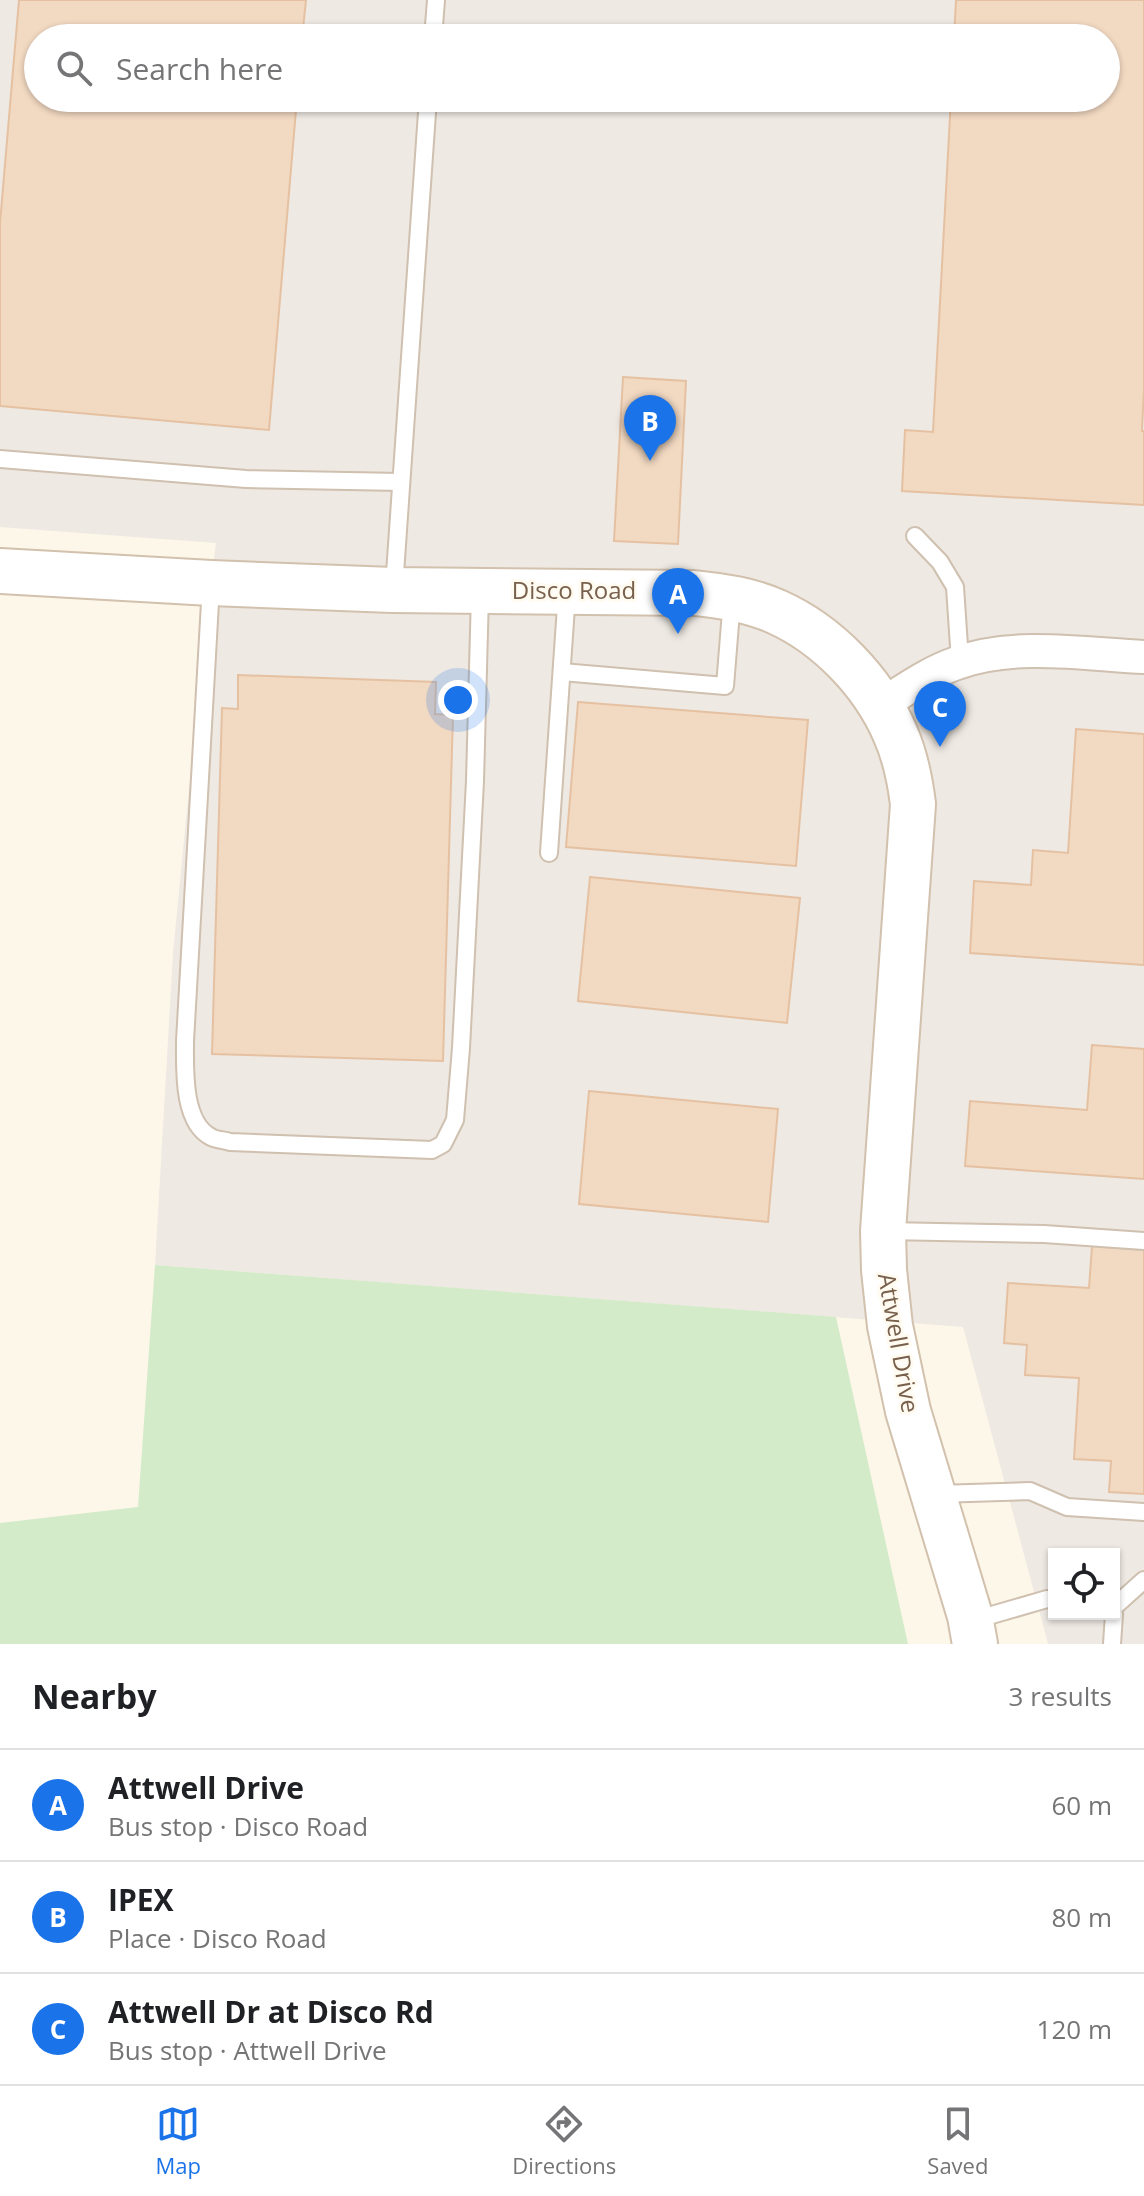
<!DOCTYPE html>
<html lang="en">
<head>
<meta charset="utf-8">
<style>
  :root { --surface:#fff; --page:#f2f2f2; --text:#202124; --muted:#757577; --line:#e0e0e0; --accent:#1a73e8 }
  body { margin:0; font-family:"Open Sans",sans-serif; background:var(--page); color:var(--text) }
  .controls { position:absolute; right:24px; bottom:24px; display:grid; overflow:hidden; border-radius:0px; box-shadow:0 2px 6px #0004 }
  .controls button { width:72px; height:72px; display:grid; place-items:center; padding:0; border:0; border-bottom:2px solid var(--line); background:var(--surface); color:var(--text); font:40px sans-serif }
  .you { position:absolute; left:458px; top:700px; width:28px; height:28px; margin:-20px; border:6px solid #fff; border-radius:50%; background:#1a73e8; box-shadow:0 0 0 12px #1a73e833 }
  .badge { display:grid; place-items:center; width:52px; height:52px; border-radius:50%; background:var(--accent); color:#fff; font-size:26px; font-weight:700 }
  .pin { position:absolute; translate:-50% -66px; filter:drop-shadow(0 2px 4px #0008) }
  .pin::after { content:''; position:absolute; top:42px; width:28px; height:24px; background:inherit; clip-path:polygon(0 0,100% 0,50% 100%) }
  .list { margin:0; padding:0; list-style:none }
  h2 { display:flex; justify-content:space-between; align-items:center; height:104px; margin:0; padding:0 32px; font-size:34px }
  h2 small { font-size:26px; font-weight:400; color:var(--muted) }
  .list li { display:grid; grid-template-columns:52px 1fr auto; gap:24px; align-items:center; box-sizing:border-box; height:112px; padding:0 32px; border-top:2px solid var(--line) }
  .list b { display:block; font-size:30px; white-space:nowrap }
  .list p { margin:0; font-size:26px; white-space:nowrap; color:var(--muted) }
  .list em { font-size:26px; font-style:normal; color:var(--muted) }
  .icon { flex:none; width:44px; height:44px; fill:none; stroke:currentColor; stroke-width:2; stroke-linecap:round; stroke-linejoin:round }
  .map { position:relative; flex:none; width:1144px; height:1644px; overflow:hidden }
  .search { position:absolute; background:var(--surface); box-shadow:0 2px 6px #0004; left:24px; right:24px; top:24px; height:88px; display:flex; align-items:center; gap:20px; box-sizing:border-box; padding:0 28px; border-radius:44px; color:var(--muted); font-size:30px }
  .sheet { height:440px; background:var(--surface) }
  nav { display:flex; justify-content:space-around; align-items:center; box-sizing:border-box; height:112px; border-top:2px solid var(--line); background:var(--surface); font-size:22px; color:var(--muted) }
  nav a { display:grid; justify-items:center; gap:4px }
  nav .on { color:var(--accent) }
  .map>svg:first-child { display:block }
  .industrial { fill:#eee9e3; fill-rule:evenodd }
  .green { fill:#d3ebc8 }
  .building { fill:#f2d9c2; stroke:#e5c1a2; stroke-width:2 }
  .lines { fill:none; stroke-linecap:round; stroke-linejoin:round }
  .service-casing { stroke:#cfc0af; stroke-width:20 }
  .minor-casing { stroke:#cfc0af; stroke-width:36 }
  .secondary-casing { stroke:#d2c1ad; stroke-width:48 }
  .service { stroke:#fff; stroke-width:16 }
  .minor { stroke:#fff; stroke-width:32 }
  .secondary { stroke:#fff; stroke-width:44 }
  .labels { text-anchor:middle; stroke-width:6; stroke-linejoin:round; paint-order:stroke }
  .street-label { font-size:24px; fill:#78604d; stroke:#fffbf1 }
</style>
</head>
<body>
<div class="map">
<svg width="1144" height="1644" viewBox="0 0 1144 1644">
  <rect width="100%" height="100%" fill="#fdf7ea"/>
  <path class="industrial" d="M 0,0 L 1144,0 L 1144,1644 L 1048,1644 L 963,1327 L 155,1265 L 173,953 L 203,646 L 216,543 L 0,527 ZM 38,38 L 1106,38 L 1106,98 L 38,98 ZM 1054,1554 L 1114,1554 L 1114,1614 L 1054,1614 Z"/>
  <polygon class="green" points="155,1265 836,1317 908,1644 0,1644 0,1523 138,1507"/>
  <g class="building">
    <polygon points="19,0 306,0 302,38 38,38 38,98 297,98 269,430 0,406 0,223"/>
    <polygon points="956,0 1144,0 1144,388 1142,431 1144,431 1144,505 902,491 905,430 933,432 951,98 1106,98 1106,38 954,38"/>
    <polygon points="623,377 686,381 678,544 614,541"/>
    <polygon points="238,675 436,682 435,714 453,715 443,1061 212,1054 222,708 238,709"/>
    <polygon points="578,702 808,720 796,866 566,847"/>
    <polygon points="1076,729 1144,734 1144,965 970,953 974,881 1031,885 1033,850 1068,853"/>
    <polygon points="590,877 800,898 787,1023 578,1001"/>
    <polygon points="1092,1045 1144,1049 1144,1179 965,1166 970,1101 1087,1110"/>
    <polygon points="589,1091 778,1109 768,1222 579,1204"/>
    <polygon points="1092,1246 1144,1250 1144,1494 1109,1492 1111,1461 1074,1459 1079,1378 1025,1375 1027,1345 1004,1343 1008,1283 1089,1288"/>
  </g>
  <g class="lines">
    <g class="service-casing">
      <g id="service">
        <polyline points="433,38 436,0"/>
        <polyline points="0,459 246,479 401,482"/>
        <polyline points="915,536 940,562 955,587 960,661"/>
        <path d="M 211,585 L 185,1041 C 185,1068 182,1122 211,1137 C 216,1140 224,1140 230,1142 L 432,1150 L 443,1144 L 455,1120 L 461,1048 L 475,781 L 480,594"/>
        <polyline points="394,588 428,98"/>
        <polyline points="562,672 725,686 732,599"/>
        <polyline points="549,853 567,592"/>
        <polyline points="885,1231 1044,1234 1144,1241"/>
        <polyline points="937,1494 1030,1491 1067,1507 1144,1512"/>
        <polyline points="1114,1607 1144,1580"/>
        <polyline points="971,1621 1047,1599 1054,1600"/>
        <polyline points="1112,1644 1114,1614"/>
      </g>
    </g>
    <g class="minor-casing">
      <path id="minor" d="M 881,705 C 905,690 930,672 957,663 C 1014,642 1085,654 1144,657"/>
    </g>
    <g class="secondary-casing">
      <path id="secondary" d="M 0,571 L 211,583 L 393,590 L 694,593 C 722,596 751,600 777,612 C 828,635 873,682 895,733 C 905,755 910,780 913,804 L 883,1231 L 884,1270 L 890,1326 L 908,1411 L 970,1616 L 975,1644"/>
    </g>
    <use href="#service" class="service"/>
    <use href="#minor" class="minor"/>
    <use href="#secondary" class="secondary"/>
  </g>
  <g class="labels">
    <g class="street-label">
      <text x="574" y="599">Disco Road</text>
      <text transform="translate(898 1343) rotate(80)" y="8">Attwell Drive</text>
    </g>
  </g>
</svg>
<div class="controls">
<button><svg class="icon" aria-label="locate" viewBox="0 0 24 24"><circle cx="12" cy="12" r="6"/><path d="M12 2v4M12 18v4M2 12h4M18 12h4"/></svg></button>
</div>
<div class="you"></div>
<div class="pin badge" style="left:678px;top:634px">A</div>
<div class="pin badge" style="left:650px;top:461px">B</div>
<div class="pin badge" style="left:940px;top:747px">C</div>
<div class="search"><svg class="icon" aria-label="search" viewBox="0 0 24 24"><circle cx="10" cy="10" r="6"/><path d="M15 15l6 6"/></svg>Search here</div>
</div>
<section class="sheet">
<h2>Nearby<small>3 results</small></h2>
<ul class="list">
<li><span class="badge">A</span><div><b>Attwell Drive</b><p>Bus stop · Disco Road</p></div><em>60 m</em></li>
<li><span class="badge">B</span><div><b>IPEX</b><p>Place · Disco Road</p></div><em>80 m</em></li>
<li><span class="badge">C</span><div><b>Attwell Dr at Disco Rd</b><p>Bus stop · Attwell Drive</p></div><em>120 m</em></li>
</ul>
</section>
<nav>
<a class="on"><svg class="icon" aria-label="map" viewBox="0 0 24 24"><path d="M3 6l6-2 6 2 6-2v14l-6 2-6-2-6 2zM9 4v14M15 6v14"/></svg>Map</a>
<a><svg class="icon" aria-label="directions" viewBox="0 0 24 24"><path d="M12 3l9 9-9 9-9-9zM9 14v-3h6M13 9l2 2-2 2"/></svg>Directions</a>
<a><svg class="icon" aria-label="saved" viewBox="0 0 24 24"><path d="M7 4h10v16l-5-4-5 4z"/></svg>Saved</a>
</nav>
</body>
</html>
